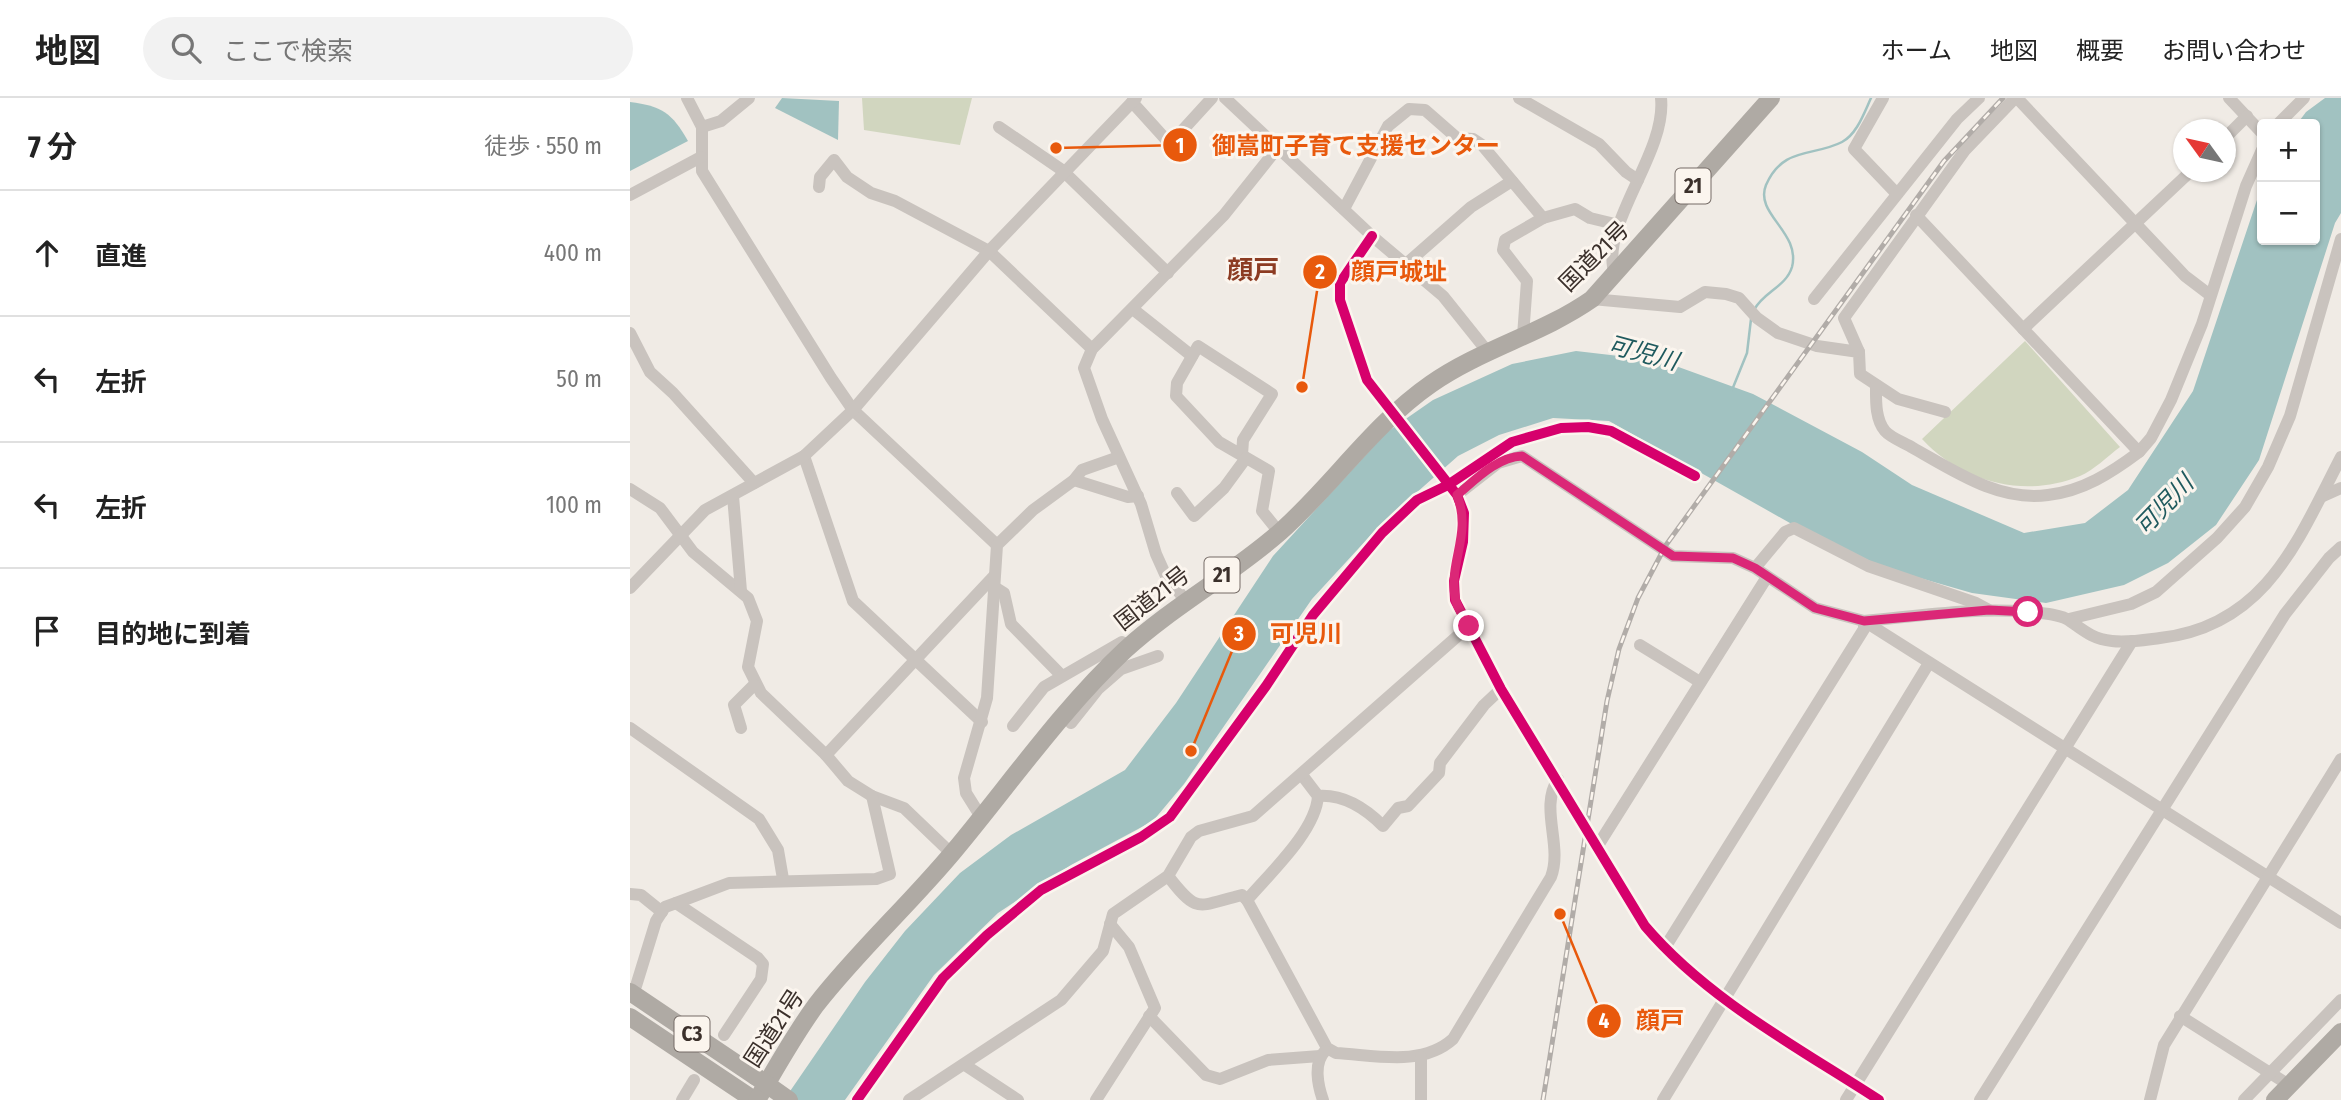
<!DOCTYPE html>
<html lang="ja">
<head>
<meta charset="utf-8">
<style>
  :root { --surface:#fff; --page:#f2f2f2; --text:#222; --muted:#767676; --line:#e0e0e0 }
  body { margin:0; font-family:"Fira Sans Condensed","Noto Sans JP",sans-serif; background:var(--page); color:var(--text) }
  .controls { position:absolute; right:21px; top:21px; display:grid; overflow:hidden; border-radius:7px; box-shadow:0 2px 5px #0004 }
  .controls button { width:63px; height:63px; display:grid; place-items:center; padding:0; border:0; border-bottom:2px solid var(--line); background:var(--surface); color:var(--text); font:35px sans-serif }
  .compass { position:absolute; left:1543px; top:21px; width:63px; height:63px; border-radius:50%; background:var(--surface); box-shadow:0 2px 5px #0004; rotate:303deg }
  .stop { position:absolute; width:21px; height:21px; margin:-16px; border:5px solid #db2777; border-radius:50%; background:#fff }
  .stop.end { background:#db2777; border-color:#fff; box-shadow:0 2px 7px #0008 }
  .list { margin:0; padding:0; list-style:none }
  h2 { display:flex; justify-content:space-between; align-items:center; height:91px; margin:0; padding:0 28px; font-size:30px }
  h2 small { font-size:23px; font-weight:400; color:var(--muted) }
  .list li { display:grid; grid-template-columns:46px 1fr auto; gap:21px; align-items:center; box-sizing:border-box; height:126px; padding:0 28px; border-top:2px solid var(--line) }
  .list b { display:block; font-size:26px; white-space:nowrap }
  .list em { font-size:23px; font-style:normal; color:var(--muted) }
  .icon { flex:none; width:38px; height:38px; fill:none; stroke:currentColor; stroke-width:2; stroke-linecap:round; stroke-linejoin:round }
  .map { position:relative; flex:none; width:1711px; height:1002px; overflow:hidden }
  header { display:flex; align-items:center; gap:42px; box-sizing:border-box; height:98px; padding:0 35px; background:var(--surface); border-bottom:2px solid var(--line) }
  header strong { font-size:33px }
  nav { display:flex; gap:38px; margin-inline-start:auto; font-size:24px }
  .search { width:490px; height:63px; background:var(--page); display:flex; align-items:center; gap:18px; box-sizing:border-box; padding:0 24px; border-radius:38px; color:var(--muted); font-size:26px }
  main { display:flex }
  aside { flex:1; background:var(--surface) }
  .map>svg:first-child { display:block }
  .green { fill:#d1d6bf }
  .water { fill:#a1c2c1 }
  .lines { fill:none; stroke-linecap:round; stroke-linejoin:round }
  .stream { stroke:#a1c2c1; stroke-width:2.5 }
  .minor { stroke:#c9c3be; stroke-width:12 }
  .highway { stroke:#afaaa4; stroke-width:18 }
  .rail-casing { stroke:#b1aca8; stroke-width:5 }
  .rail { stroke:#fbf5ee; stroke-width:2.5; stroke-dasharray:8; stroke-linecap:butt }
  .highway-bridge { stroke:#afaaa4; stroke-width:18 }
  .cycleway-casing { stroke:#fbf5ee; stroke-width:15 }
  .cycleway { stroke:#d6006c; stroke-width:10 }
  .route { stroke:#db2777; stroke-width:9 }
  .labels { text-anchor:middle; stroke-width:6; stroke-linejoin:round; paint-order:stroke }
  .shield { fill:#fbf5ee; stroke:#756b66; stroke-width:2 }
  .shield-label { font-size:21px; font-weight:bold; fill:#3b302b }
  .street-label { font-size:23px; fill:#3b302b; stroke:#fbf5ee }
  .water-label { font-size:24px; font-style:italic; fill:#1f5a5e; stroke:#fbf5ee }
  .quarter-label { font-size:26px; font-weight:bold; fill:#8c3b22; stroke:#fbf5ee }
  .leader { fill:none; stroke:#e8590c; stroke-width:2.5 }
  .callout-dot { fill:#e8590c; stroke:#fbf5ee; stroke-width:2.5 }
  .mark-label { font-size:21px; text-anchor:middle; font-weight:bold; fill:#fff }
  .callout-label { font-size:24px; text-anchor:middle; font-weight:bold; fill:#e8590c; stroke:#fbf5ee; stroke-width:6; stroke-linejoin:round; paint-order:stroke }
</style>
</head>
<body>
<header>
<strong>地図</strong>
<div class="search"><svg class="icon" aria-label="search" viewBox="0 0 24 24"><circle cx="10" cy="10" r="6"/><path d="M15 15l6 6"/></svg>ここで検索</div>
<nav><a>ホーム</a><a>地図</a><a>概要</a><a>お問い合わせ</a></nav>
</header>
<main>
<aside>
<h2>7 分<small>徒歩 · 550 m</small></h2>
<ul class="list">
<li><svg class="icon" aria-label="ahead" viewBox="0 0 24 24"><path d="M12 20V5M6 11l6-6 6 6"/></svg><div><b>直進</b></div><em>400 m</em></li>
<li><svg class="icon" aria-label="left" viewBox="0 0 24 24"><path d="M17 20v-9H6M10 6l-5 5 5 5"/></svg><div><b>左折</b></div><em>50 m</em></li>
<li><svg class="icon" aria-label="left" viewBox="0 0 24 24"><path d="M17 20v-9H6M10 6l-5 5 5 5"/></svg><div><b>左折</b></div><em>100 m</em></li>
<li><svg class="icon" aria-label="arrive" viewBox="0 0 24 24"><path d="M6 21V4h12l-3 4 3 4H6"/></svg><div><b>目的地に到着</b></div></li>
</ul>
</aside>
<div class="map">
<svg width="1711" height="1002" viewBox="0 0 1711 1002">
  <rect width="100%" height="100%" fill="#f0ebe5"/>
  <g class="green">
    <polygon points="232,0 342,0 330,47 234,32"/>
    <path d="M 1395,243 L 1490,349 C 1478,358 1464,372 1450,378 C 1394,401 1332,384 1292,341 Z"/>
  </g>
  <g class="water">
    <polygon points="152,0 209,3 208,42 145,10"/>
    <polygon points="1695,0 1711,0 1711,115 1705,125 1629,362 1586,427 1538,465 1494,487 1416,505 1342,495 1255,470 1167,429 979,323 923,320 869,337 828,358 751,426 682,501 554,686 523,723 441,767 368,815 304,877 215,1002 154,1002 235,884 275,833 330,775 381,737 495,672 546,605 643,458 757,334 803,302 882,266 946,253 1032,263 1123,296 1232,354 1282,387 1394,435 1455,425 1498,392 1563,293 1632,87 1632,142 1685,142 1685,26 1667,26 1676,14"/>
    <path d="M 0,4 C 32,8 42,15 58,43 L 0,73 Z"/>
  </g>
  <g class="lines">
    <g class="stream">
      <path d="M 1124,212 C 1133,194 1156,189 1162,169 C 1171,134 1124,116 1136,87 C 1153,48 1183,59 1212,44 C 1227,36 1234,15 1241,0"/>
      <polyline points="1102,292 1117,255 1121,221"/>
    </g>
    <g class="minor">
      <polyline points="57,0 72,29 72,73 201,280 223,312 367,447"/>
      <polyline points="595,0 742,138 813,198 857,253"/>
      <polyline points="889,0 969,46 996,74 1008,82"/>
      <polyline points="1253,0 1224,51 1267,96"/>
      <polyline points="1387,0 1555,178 1580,197"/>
      <polyline points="1599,0 1632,35"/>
      <polyline points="502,4 540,46 582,0"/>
      <polyline points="1648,26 1674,0"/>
      <polyline points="72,29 91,23 119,0"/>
      <polyline points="369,29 432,72 538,175"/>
      <polyline points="1596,39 1617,18"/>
      <polyline points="189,89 190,79 204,62 217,79 241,95 265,103 359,153 462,251"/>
      <polyline points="0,97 71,59"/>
      <polyline points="714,111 758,28 779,11 795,12 827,40 843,41 852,47 913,120 945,111 960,120 989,127"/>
      <polyline points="1286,117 1509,354 1521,340 1541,302 1572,226 1616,88 1632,52"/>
      <path d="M 742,138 L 710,185 L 710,202 L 737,282 L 827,397 L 834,415 L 833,444 L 824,483 L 825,502 L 871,591 L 1015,828 C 1078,902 1169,950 1249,1002"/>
      <polyline points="775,167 841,109 882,83"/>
      <path d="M 985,177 C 968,127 1037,56 1031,0"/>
      <polyline points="962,201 1050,209 1075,194 1096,196 1109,200 1127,220 1148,235 1187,248 1229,254 1230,276 1268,301 1315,314"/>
      <polyline points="1184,201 1327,21 1349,0"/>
      <polyline points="504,212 562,258"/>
      <polyline points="1393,231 1560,74"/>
      <polyline points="0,235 20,274 43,295 124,385"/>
      <polyline points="893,238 897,183 873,152 875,142 913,120"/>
      <polyline points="1229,254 1214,220 1335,52 1385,0"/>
      <path d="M 1246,287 C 1246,302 1245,321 1255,333 C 1261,340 1275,345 1283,350 C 1324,373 1369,404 1418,397 C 1453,393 1481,375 1509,354"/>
      <polyline points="612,357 613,342 642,296 568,248 547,285 546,298 589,344 639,373 632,413 649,434"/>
      <polyline points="174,358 223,503 352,624"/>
      <polyline points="444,382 498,399 508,398"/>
      <polyline points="0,391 30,410 63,454 118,500 127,523 118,569 131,595 196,657 218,683 242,698 274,710 322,756"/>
      <polyline points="547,395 564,418 594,390 616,360"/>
      <polyline points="827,397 868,365 892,358 1043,458 1103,460 1125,470 1185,510 1234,523 1711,825"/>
      <polyline points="103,398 111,493"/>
      <polyline points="1693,398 1711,390"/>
      <polyline points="1125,470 1155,434 1164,430 1238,468 1346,505 1359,512"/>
      <polyline points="0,490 75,412 174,358 223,312 359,153 506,0"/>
      <polyline points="366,490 374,495 381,526 431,577"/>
      <polyline points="555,502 535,476 526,456 511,406 472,321 454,270 462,251 594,117 649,48"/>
      <polyline points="1439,521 1501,506 1526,494 1587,440 1615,409 1638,369 1660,318 1711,141"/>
      <path d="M 1234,523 C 1289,518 1344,509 1399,514 C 1410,515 1431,516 1440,523 C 1454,533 1463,541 1482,543 C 1497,545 1514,542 1530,540 C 1636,528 1668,442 1711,359"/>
      <polyline points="1010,547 1070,584"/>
      <polyline points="441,625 468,591 491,571 528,558"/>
      <polyline points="383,628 414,589 492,544 496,546"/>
      <polyline points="0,630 129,721 148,752 153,781"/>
      <polyline points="111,630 104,607 124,587"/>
      <polyline points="196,657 364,478"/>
      <path d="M 672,677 L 688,698 C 686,733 639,776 617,802 L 697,950 L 706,955 C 745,957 792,969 823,941 L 921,779 C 933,747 909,710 928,681"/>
      <path d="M 688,698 C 714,696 735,710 753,728 L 768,710 L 778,708 L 809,675 L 810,665 L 854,607 L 871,591"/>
      <polyline points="351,719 336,695 334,680 357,600 367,447 403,412 444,382 452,372 489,359"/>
      <polyline points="967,749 1137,479"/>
      <path d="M 538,778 C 568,817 567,808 612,797 L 617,802"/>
      <polyline points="0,796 11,797 32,814"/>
      <polyline points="46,805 128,860 133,866 131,881 94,937"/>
      <polyline points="1034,851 1234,531 1234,523"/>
      <polyline points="6,888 26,823 35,809 46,805 99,785 246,781 260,776 242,698"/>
      <polyline points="519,918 576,977 590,981 638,962 690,958"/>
      <polyline points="1550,918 1659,987"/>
      <polyline points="335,967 388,1002"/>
      <polyline points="52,1002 64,982"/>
      <polyline points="227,1002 313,880 357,837 411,792 511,739 540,719 636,588 683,517 752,435 787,402 818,387 882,344 931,330 958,329 981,333 1065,378"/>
      <polyline points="279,1002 431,902 473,853 483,816 538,778 561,739 569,733 623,718 839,528"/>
      <polyline points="466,1002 525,910 499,849 480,826"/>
      <path d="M 693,1002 C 688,988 683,965 695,953"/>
      <polyline points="791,1002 791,959"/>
      <polyline points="1033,1002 1299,565"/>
      <polyline points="1216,1002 1502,543"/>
      <polyline points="1350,1002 1655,516 1699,460 1711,449"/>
      <polyline points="1520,1002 1534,947 1711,661"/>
      <polyline points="1614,1002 1711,902"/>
    </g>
    <g class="highway">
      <polyline points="0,894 125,978"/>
      <polyline points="0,919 124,1002"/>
      <path d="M 127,1002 C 146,970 164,937 186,907 C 228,853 280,806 324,753 C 380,686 431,612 495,552 C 543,508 601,477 650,434 C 703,387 742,327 801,286 C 851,251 912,236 962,201 L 1141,0"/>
      <polyline points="1645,1002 1711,934"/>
    </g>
    <g class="rail-casing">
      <polyline id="rail" points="913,1002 977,603 989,551 1008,500 1036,447 1314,63 1373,0"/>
    </g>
    <use href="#rail" class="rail"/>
    <polyline class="highway-bridge" points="125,978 159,1002"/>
    <g class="cycleway-casing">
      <g id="cycleway">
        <path d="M 742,138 L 710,185 L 710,202 L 737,282 L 827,397 L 834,415 L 833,444 L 824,483 L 825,502 L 871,591 L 1015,828 C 1078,902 1169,950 1249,1002"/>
        <polyline points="227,1002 313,880 357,837 411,792 511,739 540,719 636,588 683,517 752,435 787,402 818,387 882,344 931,330 958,329 981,333 1065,378"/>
      </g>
    </g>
    <use href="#cycleway" class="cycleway"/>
  </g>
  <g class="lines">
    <path class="route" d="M 839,528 C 834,519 826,509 825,499 C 819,462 842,436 827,397 C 845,382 867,359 892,358 L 1043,458 L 1103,460 L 1125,470 L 1185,510 L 1234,523 L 1359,512 L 1398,514"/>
  </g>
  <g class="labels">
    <g class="shield">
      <rect x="1045.5" y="70.5" width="35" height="35" rx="5"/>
      <rect x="574.5" y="459.5" width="35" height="35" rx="5"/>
      <rect x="44.5" y="918.5" width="35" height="35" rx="5"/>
    </g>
    <g class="shield-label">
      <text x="1063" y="95">21</text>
      <text x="592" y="484">21</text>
      <text x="62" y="943">C3</text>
    </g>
    <g class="street-label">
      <text transform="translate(964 158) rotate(-45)" y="8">国道21号</text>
      <text transform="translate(522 500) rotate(-38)" y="8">国道21号</text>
      <text transform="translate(144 930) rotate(-57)" y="8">国道21号</text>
    </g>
    <g class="water-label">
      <text transform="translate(1013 255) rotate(15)" y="8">可児川</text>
      <text transform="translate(1534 407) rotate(-46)" y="8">可児川</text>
    </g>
    <g class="quarter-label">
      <text x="623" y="181">顔戸</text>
    </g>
  </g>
  <path class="leader" d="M426 50L550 47M672 289L690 174M561 653L609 536M930 816L974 923"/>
  <g class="callout-dot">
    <circle cx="426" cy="50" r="7"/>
    <circle cx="672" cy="289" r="7"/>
    <circle cx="561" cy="653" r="7"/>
    <circle cx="930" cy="816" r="7"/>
    <circle cx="550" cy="47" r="18"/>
    <circle cx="690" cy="174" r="18"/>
    <circle cx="609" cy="536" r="18"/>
    <circle cx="974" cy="923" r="18"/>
  </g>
  <g class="mark-label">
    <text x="550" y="55">1</text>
    <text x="690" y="181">2</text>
    <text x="609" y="543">3</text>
    <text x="974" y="930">4</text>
  </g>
  <g class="callout-label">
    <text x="726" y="56">御嵩町子育て支援センター</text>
    <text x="769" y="182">顔戸城址</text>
    <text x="676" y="544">可児川</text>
    <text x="1030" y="931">顔戸</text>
  </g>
</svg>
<div class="controls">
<button>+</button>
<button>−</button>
</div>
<svg class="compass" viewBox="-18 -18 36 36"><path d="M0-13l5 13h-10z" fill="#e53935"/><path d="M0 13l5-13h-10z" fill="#767676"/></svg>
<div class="stop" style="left:1398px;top:514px"></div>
<div class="stop end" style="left:839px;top:528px"></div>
</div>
</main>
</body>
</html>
